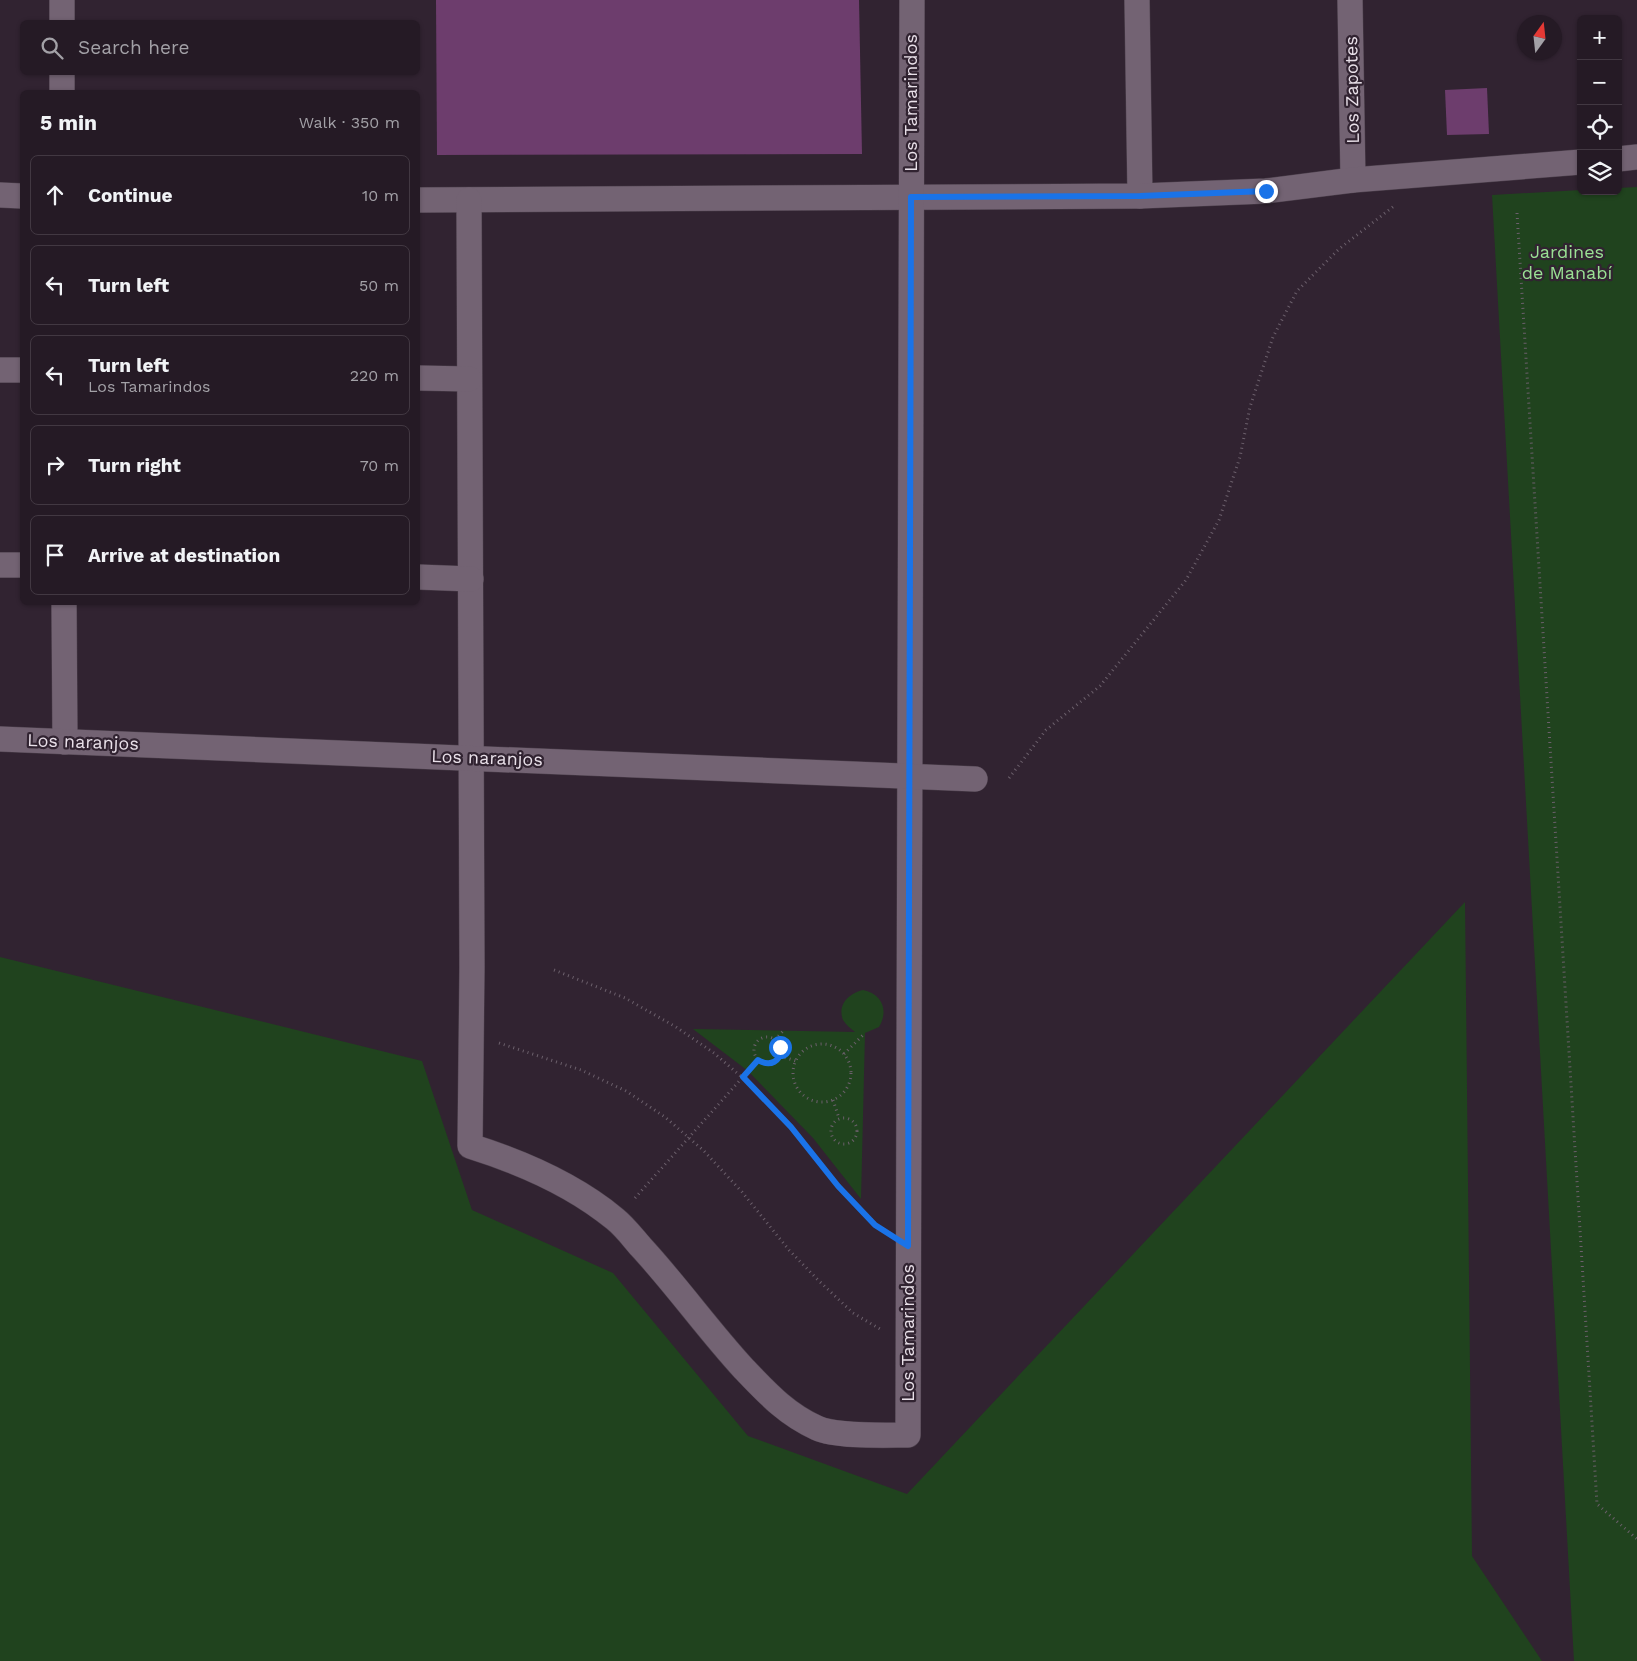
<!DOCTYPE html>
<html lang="en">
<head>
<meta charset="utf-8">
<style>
  :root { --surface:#251a25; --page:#2d232d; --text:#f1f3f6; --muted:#a3a1a7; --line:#423842 }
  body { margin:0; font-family:"Work Sans",sans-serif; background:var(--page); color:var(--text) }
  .controls { position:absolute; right:15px; top:15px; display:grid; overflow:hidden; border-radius:8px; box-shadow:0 1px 4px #0004 }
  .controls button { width:45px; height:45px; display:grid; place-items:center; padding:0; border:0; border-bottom:1px solid var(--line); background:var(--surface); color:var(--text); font:25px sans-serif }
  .compass { position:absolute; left:1517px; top:15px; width:45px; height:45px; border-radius:50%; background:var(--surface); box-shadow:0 1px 4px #0004; rotate:15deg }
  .stop { position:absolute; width:15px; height:15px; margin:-11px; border:4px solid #1a73e8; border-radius:50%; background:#fff }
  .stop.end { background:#1a73e8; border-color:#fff; box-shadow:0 1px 5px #0008 }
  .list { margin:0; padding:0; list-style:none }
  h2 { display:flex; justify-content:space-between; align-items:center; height:65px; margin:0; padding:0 20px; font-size:21px }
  h2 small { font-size:16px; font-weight:400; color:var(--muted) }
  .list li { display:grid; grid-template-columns:32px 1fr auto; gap:15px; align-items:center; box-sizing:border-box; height:80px; margin:0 10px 10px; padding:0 10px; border:1px solid var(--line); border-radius:8px }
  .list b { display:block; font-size:19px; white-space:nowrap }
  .list p { margin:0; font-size:16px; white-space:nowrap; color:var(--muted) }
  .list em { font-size:16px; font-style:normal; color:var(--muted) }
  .icon { flex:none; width:28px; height:28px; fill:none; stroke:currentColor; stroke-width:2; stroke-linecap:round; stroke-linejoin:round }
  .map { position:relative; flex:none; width:1637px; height:1661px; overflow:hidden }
  .search { position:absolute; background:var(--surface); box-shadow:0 1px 4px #0004; left:20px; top:20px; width:400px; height:55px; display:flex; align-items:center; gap:12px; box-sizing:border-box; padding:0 18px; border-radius:8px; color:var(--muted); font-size:19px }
  .panel { position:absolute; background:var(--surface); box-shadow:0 1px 4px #0004; left:20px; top:90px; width:400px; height:515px; border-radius:8px }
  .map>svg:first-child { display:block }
  .green { fill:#20431e }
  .building { fill:#6d3d6d }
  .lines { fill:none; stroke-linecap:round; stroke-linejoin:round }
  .street-casing { stroke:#4b3f4b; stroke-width:26 }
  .path { stroke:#6c606c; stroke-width:3; stroke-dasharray:1 4; stroke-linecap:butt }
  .street { stroke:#736373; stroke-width:25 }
  .route { stroke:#1a73e8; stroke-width:6 }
  .labels { text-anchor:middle; stroke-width:4.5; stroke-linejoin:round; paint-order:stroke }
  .street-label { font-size:18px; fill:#e9e0e9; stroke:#312331 }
  .park-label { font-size:18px; fill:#9ae194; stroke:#312331 }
</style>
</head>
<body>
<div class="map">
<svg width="1637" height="1661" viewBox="0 0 1637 1661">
  <rect width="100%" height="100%" fill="#312331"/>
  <g class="green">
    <polygon points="1637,187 1637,1661 1574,1661 1492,195 1581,190 1618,191 1618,188"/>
    <polygon points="1465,902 1472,1556 1542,1661 0,1661 0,957 422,1061 472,1210 613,1273 748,1436 907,1494"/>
    <path d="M 863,990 C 882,994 889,1010 879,1027 L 865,1033 L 861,1199 L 813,1138 L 748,1071 L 693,1029 L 855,1032 C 851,1029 846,1025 843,1020 C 837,1005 849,993 863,990 Z"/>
  </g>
  <g class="building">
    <polygon points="436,0 859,0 862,154 437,155"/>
    <polygon points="1487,88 1489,134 1447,135 1445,90"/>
  </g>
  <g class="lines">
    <g class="street-casing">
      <g id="street">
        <polyline points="62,0 62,22"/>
        <polyline points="1137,0 1140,196"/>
        <polyline points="1350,0 1353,180"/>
        <polyline points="62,72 62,92"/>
        <polyline points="1618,159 1637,157"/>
        <polyline points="0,195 22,196"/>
        <polyline points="418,200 1140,196 1266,191 1353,180 1581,162"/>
        <path d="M 469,200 L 472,967 L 470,1146 C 521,1162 574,1185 615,1219 C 625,1227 633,1238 641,1247 C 677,1286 708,1330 744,1369 C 767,1393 786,1414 817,1428 C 837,1437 885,1435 908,1435 L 912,0"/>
        <polyline points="0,370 22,370"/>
        <polyline points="418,378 469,379"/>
        <polyline points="0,565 22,565"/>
        <polyline points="418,577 471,579"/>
        <polyline points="64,602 65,742"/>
        <polyline points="0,739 975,779"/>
      </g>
    </g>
    <g class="path">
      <polyline points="1517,213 1597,1504 1637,1539"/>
      <polyline points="1009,778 1046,730 1100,686 1186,580 1219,520 1240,457 1250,407 1273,337 1297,291 1339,249 1394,206"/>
      <polyline points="554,970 625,998 676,1027 714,1053 753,1087 791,1127 838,1186 880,1228"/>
      <circle cx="767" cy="1050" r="13"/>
      <polyline points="775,1040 784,1030"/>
      <polyline points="499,1043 581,1070 626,1091 665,1117 704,1151 742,1192 789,1250 818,1280 853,1313 880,1329"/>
      <circle cx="822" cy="1073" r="29"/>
      <polyline points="844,1054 865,1033"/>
      <polyline points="780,1056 796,1061"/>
      <polyline points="833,1100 839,1118"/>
      <circle cx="844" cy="1131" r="13"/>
      <polyline points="635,1198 758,1060"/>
    </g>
    <use href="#street" class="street"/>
  </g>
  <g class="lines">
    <path class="route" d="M 780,1047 C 782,1062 770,1067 758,1060 L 743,1077 L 791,1127 L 838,1186 L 875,1225 L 908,1246 L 911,197 L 1140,196 L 1266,191"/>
  </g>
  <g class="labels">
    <g class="street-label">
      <text transform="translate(1352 90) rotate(-91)" y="6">Los Zapotes</text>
      <text transform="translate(911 103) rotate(-90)" y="6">Los Tamarindos</text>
      <text transform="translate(83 742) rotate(2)" y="6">Los naranjos</text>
      <text transform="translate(487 758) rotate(2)" y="6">Los naranjos</text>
      <text transform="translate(908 1333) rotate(-90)" y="6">Los Tamarindos</text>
    </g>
    <g class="park-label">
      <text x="1567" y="258">Jardines<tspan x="1567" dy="21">de Manabí</tspan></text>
    </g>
  </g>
</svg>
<div class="controls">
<button>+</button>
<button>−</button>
<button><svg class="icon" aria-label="locate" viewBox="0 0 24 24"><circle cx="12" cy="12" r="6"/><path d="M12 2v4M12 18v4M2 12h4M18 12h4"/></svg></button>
<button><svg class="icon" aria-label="layers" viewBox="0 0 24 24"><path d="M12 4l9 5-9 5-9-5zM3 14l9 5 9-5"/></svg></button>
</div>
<svg class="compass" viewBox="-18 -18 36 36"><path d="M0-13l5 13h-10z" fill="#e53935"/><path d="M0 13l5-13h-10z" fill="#a3a1a7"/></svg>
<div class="stop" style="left:780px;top:1047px"></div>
<div class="stop end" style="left:1266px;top:191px"></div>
<div class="search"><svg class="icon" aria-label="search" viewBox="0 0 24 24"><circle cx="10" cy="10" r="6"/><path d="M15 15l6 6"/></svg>Search here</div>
<section class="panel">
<h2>5 min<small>Walk · 350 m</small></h2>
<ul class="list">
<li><svg class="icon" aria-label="ahead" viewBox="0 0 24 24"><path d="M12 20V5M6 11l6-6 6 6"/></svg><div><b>Continue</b></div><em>10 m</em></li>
<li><svg class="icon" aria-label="left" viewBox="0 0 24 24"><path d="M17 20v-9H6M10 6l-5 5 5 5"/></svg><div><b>Turn left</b></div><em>50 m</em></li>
<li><svg class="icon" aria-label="left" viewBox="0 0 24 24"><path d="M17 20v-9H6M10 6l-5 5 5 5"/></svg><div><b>Turn left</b><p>Los Tamarindos</p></div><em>220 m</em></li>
<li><svg class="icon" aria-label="right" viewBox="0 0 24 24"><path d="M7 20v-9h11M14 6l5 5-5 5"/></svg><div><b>Turn right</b></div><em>70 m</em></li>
<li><svg class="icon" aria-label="arrive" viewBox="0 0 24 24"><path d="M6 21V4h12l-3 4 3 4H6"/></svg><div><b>Arrive at destination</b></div></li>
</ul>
</section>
</div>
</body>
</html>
